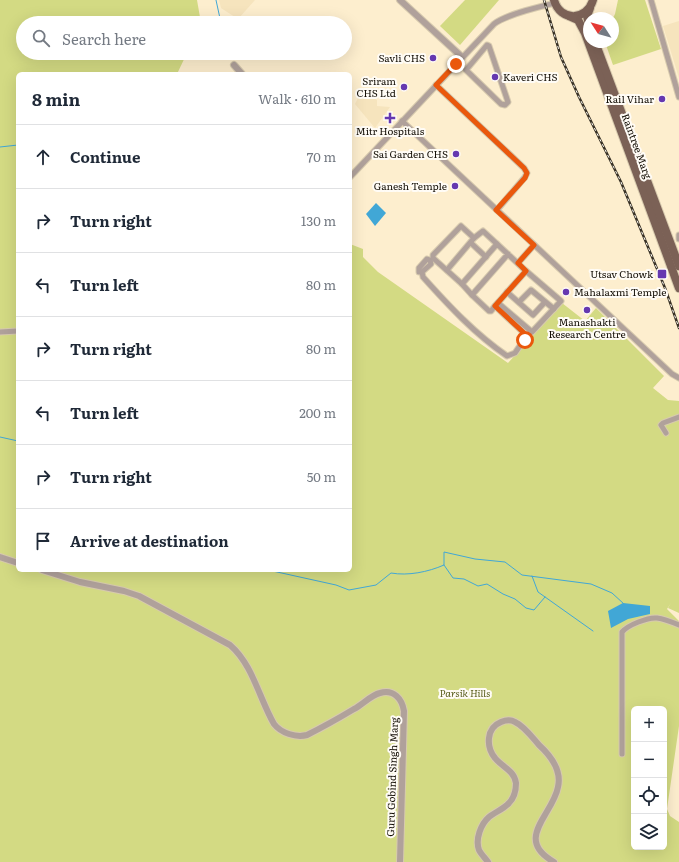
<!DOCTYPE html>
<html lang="en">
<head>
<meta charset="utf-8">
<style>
  :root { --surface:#fff; --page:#f6f6f7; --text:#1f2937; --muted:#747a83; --line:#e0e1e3 }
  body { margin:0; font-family:Literata,serif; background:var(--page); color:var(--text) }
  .controls { position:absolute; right:12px; bottom:12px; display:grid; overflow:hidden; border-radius:6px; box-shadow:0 4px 16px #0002 }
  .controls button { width:36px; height:36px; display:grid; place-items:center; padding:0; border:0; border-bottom:1px solid var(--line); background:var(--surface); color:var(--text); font:20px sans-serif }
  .compass { position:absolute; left:583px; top:12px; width:36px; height:36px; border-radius:50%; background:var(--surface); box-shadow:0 4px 16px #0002; rotate:306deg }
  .stop { position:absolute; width:12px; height:12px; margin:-9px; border:3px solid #ea580c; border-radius:50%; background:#fff }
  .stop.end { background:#ea580c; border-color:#fff; box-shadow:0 1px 4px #0008 }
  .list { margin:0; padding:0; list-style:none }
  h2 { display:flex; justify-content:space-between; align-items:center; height:52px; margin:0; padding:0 16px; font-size:17px }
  h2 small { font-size:13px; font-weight:400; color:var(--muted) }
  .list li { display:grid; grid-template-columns:26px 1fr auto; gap:12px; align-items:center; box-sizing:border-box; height:64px; padding:0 16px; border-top:1px solid var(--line) }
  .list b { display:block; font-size:15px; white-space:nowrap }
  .list em { font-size:13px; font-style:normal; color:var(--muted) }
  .icon { flex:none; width:22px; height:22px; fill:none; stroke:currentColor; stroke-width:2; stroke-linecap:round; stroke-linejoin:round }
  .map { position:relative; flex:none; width:679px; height:862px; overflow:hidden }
  .search { position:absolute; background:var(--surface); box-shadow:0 4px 16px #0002; left:16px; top:16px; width:336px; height:44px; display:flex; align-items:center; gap:10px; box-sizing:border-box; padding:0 14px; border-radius:22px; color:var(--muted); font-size:15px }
  .panel { position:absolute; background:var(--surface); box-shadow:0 4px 16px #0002; left:16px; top:72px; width:336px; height:500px; border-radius:6px }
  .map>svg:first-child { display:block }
  .built { fill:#f6e4bd }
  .green { fill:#d3da83; fill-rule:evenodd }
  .water { fill:#41a7d6 }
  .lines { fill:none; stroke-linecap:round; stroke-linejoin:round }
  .stream { stroke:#41a7d6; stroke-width:1 }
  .minor-casing { stroke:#d7caae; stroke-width:7 }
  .tertiary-casing { stroke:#d7caae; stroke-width:8 }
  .primary-casing { stroke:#d7caae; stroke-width:10 }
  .minor { stroke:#b0a19b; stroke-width:5 }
  .tertiary { stroke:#b0a19b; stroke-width:6 }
  .primary { stroke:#7b6156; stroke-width:8 }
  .rail-casing { stroke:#373024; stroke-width:2.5 }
  .rail { stroke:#fffcf6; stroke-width:1; stroke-dasharray:3; stroke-linecap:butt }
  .route { stroke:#ea580c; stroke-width:5 }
  .poi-dot { fill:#6538b0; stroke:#fffcf6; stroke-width:1.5 }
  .labels { text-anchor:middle; stroke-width:4; stroke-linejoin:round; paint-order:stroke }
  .poi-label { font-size:10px; fill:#110c03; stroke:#fffcf6; text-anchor:end }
  .street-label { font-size:10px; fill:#110c03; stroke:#fffcf6 }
  .park-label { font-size:10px; font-style:italic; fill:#575b18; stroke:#fffcf6 }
</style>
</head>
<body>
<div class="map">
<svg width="679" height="862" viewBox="0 0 679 862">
  <rect width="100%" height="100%" fill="#fdeece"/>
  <g class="built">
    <polygon points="219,0 255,0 238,19 221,8"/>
    <polygon points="679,21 679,78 663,26"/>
    <polygon points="370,94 377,100 377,106 390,107 375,128 355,104 359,96"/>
  </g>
  <g class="green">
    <path d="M 0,0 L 197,0 L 201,23 L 23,23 L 23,53 L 187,53 L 177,74 L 18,74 L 18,570 L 350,570 L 350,244 L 363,249 L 363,257 L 378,272 L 508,363 L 562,303 L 585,321 L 596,308 L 664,376 L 653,388 L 668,400 L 679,401 L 679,613 L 668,608 L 671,603 L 667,609 L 679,621 L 679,726 L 667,809 L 670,816 L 679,822 L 679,862 L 0,862 ZM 634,709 L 664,709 L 664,847 L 634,847 Z"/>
    <polygon points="465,0 499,0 460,45 440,26"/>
    <polygon points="618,0 645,0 661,49 613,65 605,42 613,42 613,18 615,14"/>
  </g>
  <g class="water">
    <polygon points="376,203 386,213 375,226 366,214"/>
    <polygon points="623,603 650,606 650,614 628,619 611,628 608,611"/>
  </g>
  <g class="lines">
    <g class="stream">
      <polyline points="216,0 221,23"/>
      <polyline points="0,147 18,145"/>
      <polyline points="0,437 18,441"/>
      <polyline points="444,565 453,578 464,579 478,586 487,584 503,594 515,599 526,608 534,610 545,597"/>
      <path d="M 268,570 L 336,585 L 349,590 L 376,585 L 391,573 C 408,576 428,572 444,565 L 444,552 L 475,559 L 505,562 L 522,575 L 591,584 L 612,593 L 624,604"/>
      <polyline points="532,576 538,592 593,631"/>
    </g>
    <g class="minor-casing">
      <g id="minor">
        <polyline points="651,0 679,97"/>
        <polygon points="487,45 489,46 508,102 505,105 501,104 466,70"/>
        <polyline points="436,85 524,168 527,173 525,177 497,210"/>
        <polyline points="402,121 672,374 679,378"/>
        <path d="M 350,177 L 494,24 C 507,14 539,7 555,3"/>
        <polyline points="679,235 679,239"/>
        <polyline points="471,243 486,257"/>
        <polyline points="518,263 534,245"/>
        <polyline points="447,270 474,238 483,231 497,244"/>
        <path d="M 419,272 L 419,268 L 427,259 L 430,260 L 431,264 L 422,272 L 423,277 C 449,306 475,334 507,356 L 515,353 L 526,337 L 523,332 L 495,306 L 526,271"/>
        <polyline points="462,284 433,258 433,255 461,226 474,238"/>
        <polyline points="507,292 533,315 545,302"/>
        <polyline points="472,295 489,311 491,311 495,306"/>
        <polyline points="519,302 531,290 554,309"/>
        <polyline points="498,303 532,332 561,301 526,271 497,244 462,284 472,295 508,254"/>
        <polyline points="0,332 18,331"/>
        <polyline points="666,433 661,425 663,423 679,417"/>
        <path d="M 622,754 L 622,632 C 628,625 648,617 657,618 C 665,619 672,622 679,625"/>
      </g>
    </g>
    <g class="tertiary-casing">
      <g id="tertiary">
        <polyline points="400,0 462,57"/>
        <polyline points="234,65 242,74"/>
        <polyline points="0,557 18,563"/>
        <path d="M 42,570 L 80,582 L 124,591 L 139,596 L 230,645 C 253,665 259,698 274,724 C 281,733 296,738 307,735 C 323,727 339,718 354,709 C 362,705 371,695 380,693 C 394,689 402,699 404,711 L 400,862"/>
        <path d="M 488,862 C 485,858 481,854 479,850 C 475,839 481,824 489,817 C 495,812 504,809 509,803 C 514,798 516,790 516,783 C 514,770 502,767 495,758 C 486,747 486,728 501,722 C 506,720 510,719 515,722 C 524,726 532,737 539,745 C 551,756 562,770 558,787 C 553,815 513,839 554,862"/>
      </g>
    </g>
    <g class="primary-casing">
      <g id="primary">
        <path d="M 554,0 C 560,22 587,21 593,0"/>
        <polyline points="569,16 578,20 585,33 679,288"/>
        <polyline points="589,25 587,16 590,8"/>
        <polyline points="595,42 679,266"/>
      </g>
    </g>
    <use href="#minor" class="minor"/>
    <use href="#tertiary" class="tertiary"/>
    <use href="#primary" class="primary"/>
    <g class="rail-casing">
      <polyline id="rail" points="544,0 561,57 579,97 621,182 665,288 679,328"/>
    </g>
    <use href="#rail" class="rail"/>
  </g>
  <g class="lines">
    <polyline class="route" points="456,64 436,85 524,168 527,173 525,178 496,210 534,245 518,263 526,271 495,306 523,332 526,337 525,340"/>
  </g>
  <g class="poi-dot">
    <circle cx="433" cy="58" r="4"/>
    <circle cx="495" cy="77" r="4"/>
    <circle cx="404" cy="87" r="4"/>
    <circle cx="662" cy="99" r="4"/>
    <path d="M388 112h4v4h4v4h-4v4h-4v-4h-4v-4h4z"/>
    <circle cx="456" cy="154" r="4"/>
    <circle cx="455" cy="186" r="4"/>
    <rect x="657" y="269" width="10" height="10" rx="2"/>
    <circle cx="566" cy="292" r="4"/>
    <circle cx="587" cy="310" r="4"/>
  </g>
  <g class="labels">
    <g class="poi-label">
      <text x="425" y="62">Savli CHS</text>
      <text x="503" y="81" text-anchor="start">Kaveri CHS</text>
      <text x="396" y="85">Sriram<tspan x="396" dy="12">CHS Ltd</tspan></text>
      <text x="654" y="103">Rail Vihar</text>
      <text x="390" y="135" text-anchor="middle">Mitr Hospitals</text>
      <text x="448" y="158">Sai Garden CHS</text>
      <text x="447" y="190">Ganesh Temple</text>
      <text x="653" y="278">Utsav Chowk</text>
      <text x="574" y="296" text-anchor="start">Mahalaxmi Temple</text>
      <text x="587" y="326" text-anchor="middle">Manashakti<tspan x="587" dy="12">Research Centre</tspan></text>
    </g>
    <g class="street-label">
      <text transform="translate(637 146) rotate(70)" y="4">Raintree Marg</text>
      <text transform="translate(392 777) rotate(-88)" y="4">Guru Gobind Singh Marg</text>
    </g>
    <g class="park-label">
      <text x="465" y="697">Parsik Hills</text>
    </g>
  </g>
</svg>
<div class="controls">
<button>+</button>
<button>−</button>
<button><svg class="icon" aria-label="locate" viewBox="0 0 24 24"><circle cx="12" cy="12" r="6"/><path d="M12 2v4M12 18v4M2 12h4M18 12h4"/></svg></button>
<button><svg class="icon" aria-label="layers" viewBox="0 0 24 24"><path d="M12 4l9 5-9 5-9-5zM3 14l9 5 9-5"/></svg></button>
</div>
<svg class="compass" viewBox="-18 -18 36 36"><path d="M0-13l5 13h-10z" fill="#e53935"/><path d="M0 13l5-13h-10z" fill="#747a83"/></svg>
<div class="stop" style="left:525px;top:340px"></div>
<div class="stop end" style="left:456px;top:64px"></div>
<div class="search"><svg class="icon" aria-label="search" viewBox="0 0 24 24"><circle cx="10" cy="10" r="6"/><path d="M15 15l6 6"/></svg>Search here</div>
<section class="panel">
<h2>8 min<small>Walk · 610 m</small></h2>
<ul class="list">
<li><svg class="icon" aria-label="ahead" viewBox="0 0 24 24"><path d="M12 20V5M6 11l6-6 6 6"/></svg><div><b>Continue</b></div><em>70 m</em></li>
<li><svg class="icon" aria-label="right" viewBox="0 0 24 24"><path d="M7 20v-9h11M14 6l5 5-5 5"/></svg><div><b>Turn right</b></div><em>130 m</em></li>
<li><svg class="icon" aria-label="left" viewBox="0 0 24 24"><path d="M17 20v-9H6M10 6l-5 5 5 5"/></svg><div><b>Turn left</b></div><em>80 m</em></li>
<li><svg class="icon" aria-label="right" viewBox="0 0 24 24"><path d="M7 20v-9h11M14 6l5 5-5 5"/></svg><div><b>Turn right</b></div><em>80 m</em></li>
<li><svg class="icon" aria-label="left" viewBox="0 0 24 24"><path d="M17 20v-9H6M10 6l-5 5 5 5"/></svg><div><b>Turn left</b></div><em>200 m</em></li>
<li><svg class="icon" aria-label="right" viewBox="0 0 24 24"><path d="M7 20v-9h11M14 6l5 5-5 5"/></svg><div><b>Turn right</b></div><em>50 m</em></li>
<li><svg class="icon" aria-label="arrive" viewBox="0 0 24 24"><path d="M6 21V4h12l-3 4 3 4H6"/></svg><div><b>Arrive at destination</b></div></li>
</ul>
</section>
</div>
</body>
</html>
